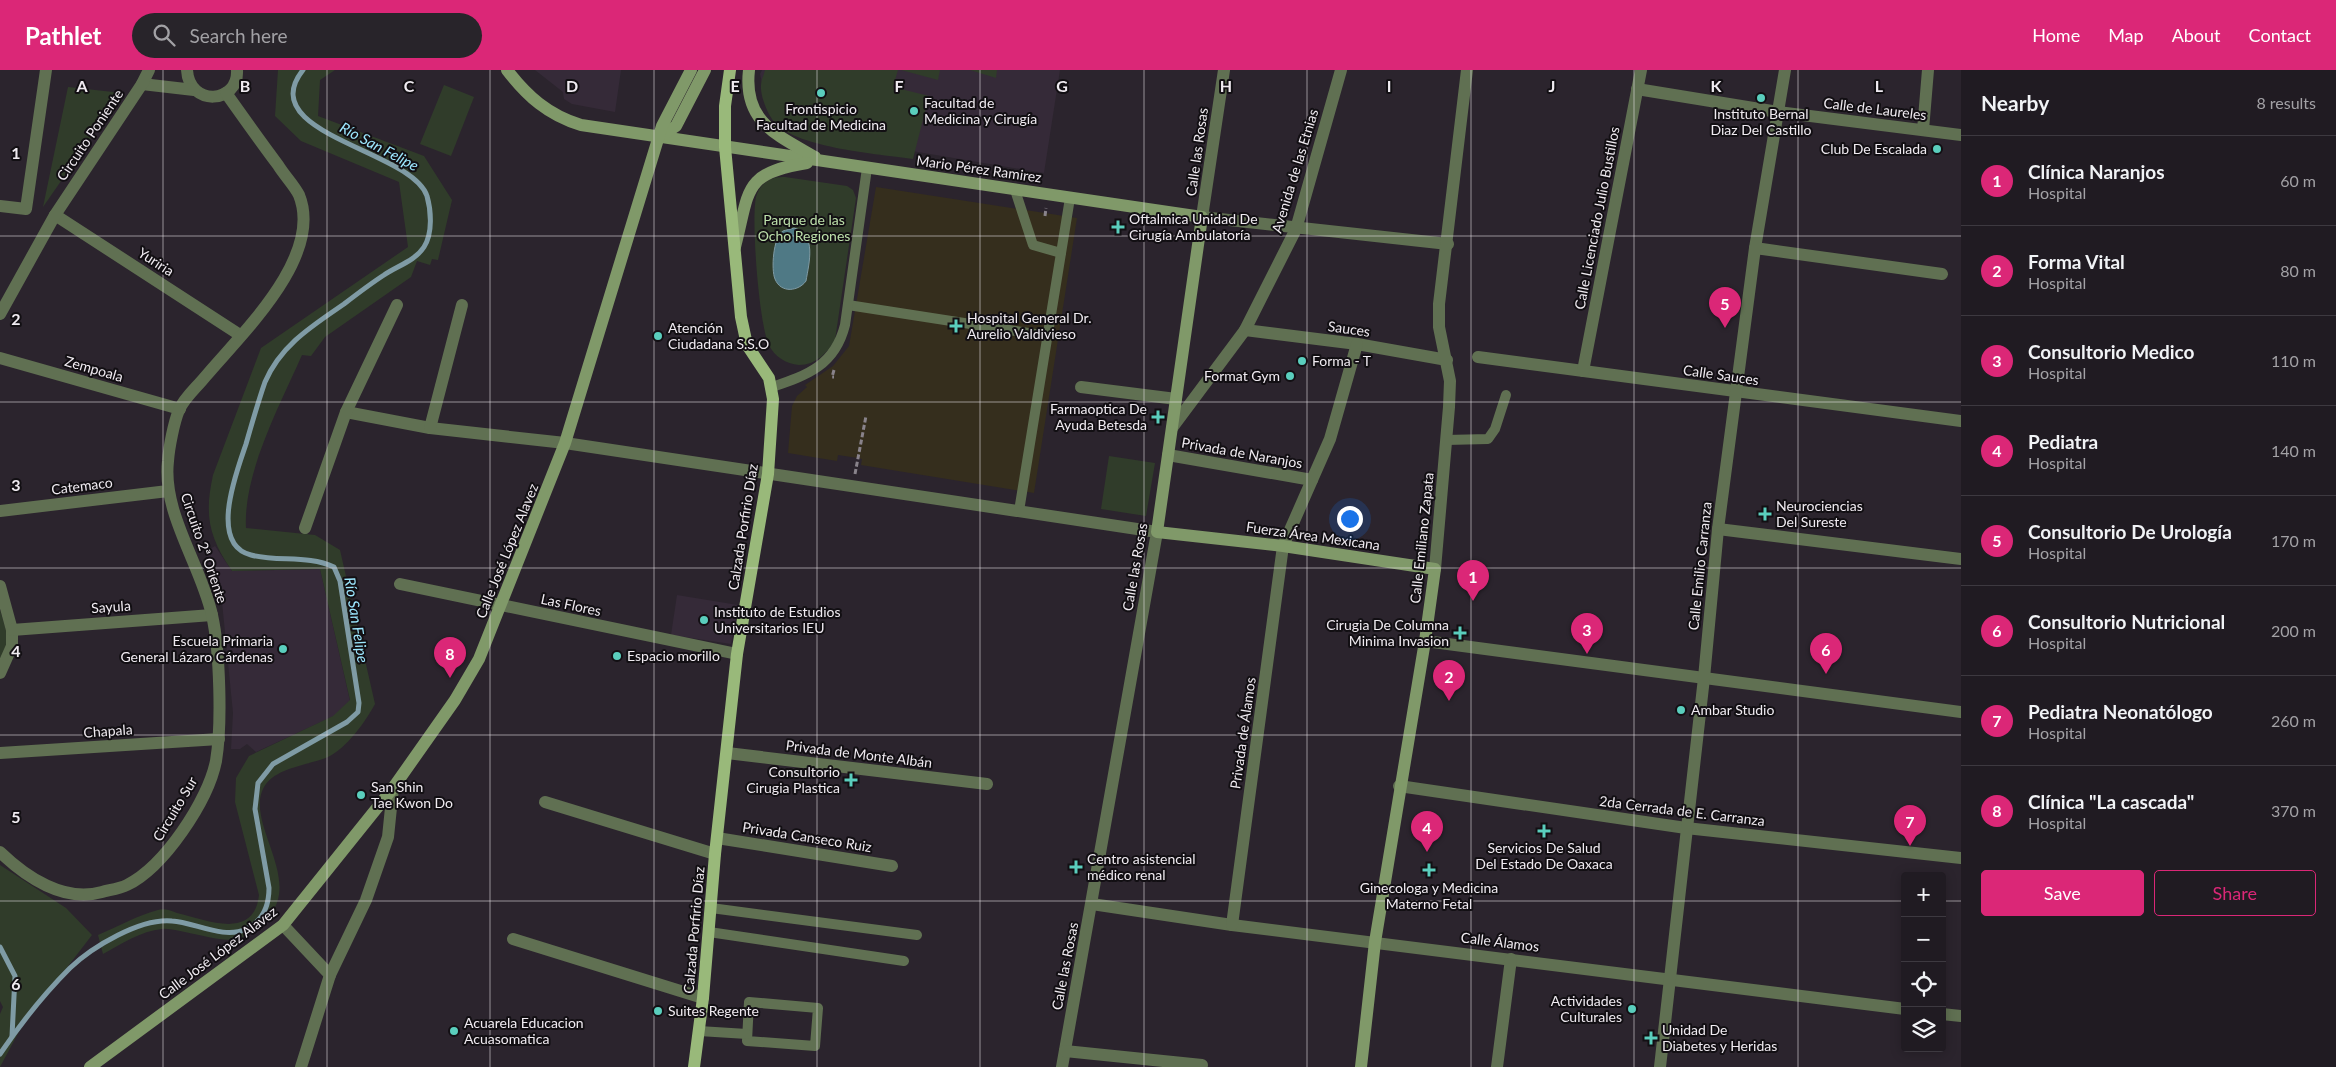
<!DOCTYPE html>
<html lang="en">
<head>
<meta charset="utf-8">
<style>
  :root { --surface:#201b22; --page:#28242a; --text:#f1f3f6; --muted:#a2a1a5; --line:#3d3940; --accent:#db2777 }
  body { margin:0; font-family:Lato,sans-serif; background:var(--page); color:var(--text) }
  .controls { position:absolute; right:15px; bottom:15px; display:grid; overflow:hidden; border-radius:5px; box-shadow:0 2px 12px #0003 }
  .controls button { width:45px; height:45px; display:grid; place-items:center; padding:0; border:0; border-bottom:1px solid var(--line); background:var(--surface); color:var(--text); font:25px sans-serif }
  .you { position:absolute; left:1349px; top:448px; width:18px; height:18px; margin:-12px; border:4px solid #fff; border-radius:50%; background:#1a73e8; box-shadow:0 0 0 8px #1a73e833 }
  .badge { display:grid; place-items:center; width:32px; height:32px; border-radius:50%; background:var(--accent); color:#fff; font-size:16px; font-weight:700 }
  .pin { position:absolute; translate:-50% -41px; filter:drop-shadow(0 1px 2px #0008) }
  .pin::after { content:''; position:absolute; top:26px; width:18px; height:15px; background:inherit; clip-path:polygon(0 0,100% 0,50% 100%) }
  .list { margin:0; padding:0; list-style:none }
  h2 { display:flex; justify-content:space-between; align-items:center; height:65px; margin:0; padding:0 20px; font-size:21px }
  h2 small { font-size:16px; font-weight:400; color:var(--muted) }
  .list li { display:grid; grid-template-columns:32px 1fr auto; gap:15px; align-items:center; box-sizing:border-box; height:90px; padding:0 20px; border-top:1px solid var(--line) }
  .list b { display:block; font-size:19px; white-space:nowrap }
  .list p { margin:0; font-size:16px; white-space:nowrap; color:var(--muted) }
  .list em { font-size:16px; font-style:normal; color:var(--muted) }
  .actions { display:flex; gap:10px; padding:15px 20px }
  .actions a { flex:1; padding:11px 0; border:1px solid var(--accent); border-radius:5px; text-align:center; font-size:18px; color:var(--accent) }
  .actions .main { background:var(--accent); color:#fff }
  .icon { flex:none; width:28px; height:28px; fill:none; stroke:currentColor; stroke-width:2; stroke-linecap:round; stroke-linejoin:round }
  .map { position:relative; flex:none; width:1961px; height:997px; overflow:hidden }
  header { display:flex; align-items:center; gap:30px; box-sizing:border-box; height:70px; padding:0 25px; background:var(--accent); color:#fff }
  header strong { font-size:24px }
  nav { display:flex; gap:28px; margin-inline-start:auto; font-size:18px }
  .search { width:350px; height:45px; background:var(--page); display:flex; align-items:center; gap:12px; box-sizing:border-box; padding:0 18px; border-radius:28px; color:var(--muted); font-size:19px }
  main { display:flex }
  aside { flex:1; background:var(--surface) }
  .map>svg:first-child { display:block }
  .built { fill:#352a38 }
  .medical { fill:#352e1d }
  .green { fill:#303c2a }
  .water { fill:#4f7985; stroke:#7f9ba5 }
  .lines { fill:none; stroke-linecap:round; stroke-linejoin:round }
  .stream { stroke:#7f9ba5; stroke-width:5 }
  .path { stroke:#89838b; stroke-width:3; stroke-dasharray:5 2.5; stroke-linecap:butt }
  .lane { stroke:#607052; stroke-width:10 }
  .street { stroke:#607052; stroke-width:12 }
  .secondary { stroke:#809969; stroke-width:12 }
  .primary { stroke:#99b97a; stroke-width:12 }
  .grid { fill:none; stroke:#f0ebf1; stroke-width:1; stroke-opacity:0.55 }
  .poi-dot { fill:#5acebd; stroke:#120f13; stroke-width:2 }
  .labels { text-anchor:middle; stroke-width:4; stroke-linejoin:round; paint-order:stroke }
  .poi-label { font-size:14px; fill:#f0ebf1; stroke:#120f13; text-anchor:start }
  .street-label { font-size:14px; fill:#f0ebf1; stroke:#120f13 }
  .park-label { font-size:14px; fill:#bde0ab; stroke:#120f13 }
  .water-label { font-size:15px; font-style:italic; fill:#9de8ff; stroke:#120f13 }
  .grid-label { font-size:16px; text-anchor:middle; font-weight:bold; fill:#f0ebf1; stroke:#120f13; stroke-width:4; stroke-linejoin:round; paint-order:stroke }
</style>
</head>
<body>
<header>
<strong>Pathlet</strong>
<div class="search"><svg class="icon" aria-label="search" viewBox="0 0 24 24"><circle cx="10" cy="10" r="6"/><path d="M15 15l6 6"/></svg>Search here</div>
<nav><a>Home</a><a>Map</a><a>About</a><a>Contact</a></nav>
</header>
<main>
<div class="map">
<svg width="1961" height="997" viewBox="0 0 1961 997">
  <rect width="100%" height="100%" fill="#2b242d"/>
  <g class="built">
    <polygon points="535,0 621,0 615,42 572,34 564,29 563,22"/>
    <polygon points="762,0 1060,0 1044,103 906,80 766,30 760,4"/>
    <polygon points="215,476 232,501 320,499 350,631 334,646 256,682 247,674 240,679 231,679 233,643 222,532 205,482"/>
    <polygon points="677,525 738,535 731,574 671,565"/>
  </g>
  <polygon class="medical" points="876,117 1077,148 1034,423 861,395 862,389 858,388 838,385 837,391 788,383 792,336 797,326 807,317 805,315 833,296 849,276"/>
  <g class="green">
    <path d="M 278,0 L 335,0 L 320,10 L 318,46 L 424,86 L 452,130 L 438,190 L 432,189 L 430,195 L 417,191 L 411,207 L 325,267 L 311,286 L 302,285 C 280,335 243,403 246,458 L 315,465 L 340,480 L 375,634 C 366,651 346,679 328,687 C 309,695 279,697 266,714 C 241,748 302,806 270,845 C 241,880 225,870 185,862 C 178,861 169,858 162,859 C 141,861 121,874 103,884 L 98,865 C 117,857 138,845 158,840 C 164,838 172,841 177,843 C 207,850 254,871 259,825 L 235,732 L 236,708 L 249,686 L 333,646 L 350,630 L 320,499 L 232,501 C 209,467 204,446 213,405 L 261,278 L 408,177 L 399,112 L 301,71 L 275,46 Z"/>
    <path d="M 765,0 L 898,0 L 893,17 L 929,26 L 913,89 C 878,84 800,78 776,54 C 768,46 760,26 761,15 C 761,10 764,5 765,0 Z"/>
    <polygon points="901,0 940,0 938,10"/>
    <polygon points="970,0 997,0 996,8"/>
    <polygon points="444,15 474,27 451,86 420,74"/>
    <polygon points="68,17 122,23 43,137"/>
    <path d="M 785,107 L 847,116 L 853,120 L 856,128 L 835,270 C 827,283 816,295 799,295 C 786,294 774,286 769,275 C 759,255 751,150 756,127 C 760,113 771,106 785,107 Z"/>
    <polygon points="1109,386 1155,393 1146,446 1101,439"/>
    <polygon points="0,540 10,573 0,595"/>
    <polygon points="0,795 66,838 92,865 22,956 0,997 0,944 3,937 0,931"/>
  </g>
  <path class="water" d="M 794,158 C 817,164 809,193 806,211 C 799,221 781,224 775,209 C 771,200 773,167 783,161 C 786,160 791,159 794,158 Z"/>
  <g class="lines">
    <g class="stream">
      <polyline points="0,877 15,906 12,966"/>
      <path d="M 0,984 C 19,956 46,922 70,898 C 92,877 140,848 172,851 C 194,852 224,870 246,859 C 263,851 269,835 269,818 L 255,739 L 258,713 L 273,694 L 347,652 L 358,642 L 359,633 L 340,511 L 334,497 C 308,485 278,492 251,485 C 208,474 237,401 246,374 C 252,353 258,332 265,312 C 281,275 312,256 344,234 C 357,224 370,214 384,205 C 397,196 415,191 424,177 C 433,163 431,140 427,126 C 412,80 252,64 303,0"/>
    </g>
    <g class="path">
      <polyline points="1045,146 1046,138"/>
      <polyline points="834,300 832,307 834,307"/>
      <polyline points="855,404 866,346"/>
    </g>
    <g class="lane">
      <polyline points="1015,120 1033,175 1061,183"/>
      <polyline points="848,235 1048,266"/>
      <path d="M 772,317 C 808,305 835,295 845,255 L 867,98"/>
      <polyline points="1446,370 1488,369 1495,359 1506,325"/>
      <polyline points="1019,441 1070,128"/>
      <polyline points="711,838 917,865"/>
      <polyline points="709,862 904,891"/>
      <polygon points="749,932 818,938 815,976 747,971"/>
      <polyline points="699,961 747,964"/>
    </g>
    <g class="street">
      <path d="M 187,0 C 189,37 239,34 237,0"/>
      <polyline points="1224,0 1202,147 1448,174"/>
      <polyline points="142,14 194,20"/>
      <polyline points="1637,19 1778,42 1961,65"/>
      <polyline points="1923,60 1928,0"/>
      <polyline points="0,136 26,139 46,0"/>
      <polyline points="55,145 240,265"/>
      <polyline points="1755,178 1942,204"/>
      <polyline points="0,244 55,145 142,14 149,0"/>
      <polyline points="1245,260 1357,274 1447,290"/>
      <polyline points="1478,287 1961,351"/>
      <polyline points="0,288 180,339"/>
      <polyline points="1583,301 1641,0"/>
      <polyline points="1081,317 1176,329"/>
      <polyline points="346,342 430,358 565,373 1157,462 1062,997"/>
      <polyline points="430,358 462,235"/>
      <polyline points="1172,358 1245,260 1296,159 1341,0"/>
      <polyline points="1168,385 1312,410"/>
      <polyline points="0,441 168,421"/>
      <polyline points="305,458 346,342 397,235"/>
      <polyline points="1718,459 1961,489"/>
      <polyline points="1435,499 1449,337 1450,311 1439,257 1439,234 1467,0"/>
      <polyline points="400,514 737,584"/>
      <polyline points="0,516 12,560 12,576 0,603"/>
      <polyline points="12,560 212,545"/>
      <polyline points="1425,571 1961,642"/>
      <polyline points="0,683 219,669"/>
      <polyline points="727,683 987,714"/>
      <polyline points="1399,716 1686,758 1961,788"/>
      <polyline points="545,732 715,784"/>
      <polyline points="717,768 892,796"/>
      <path d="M 0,782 C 26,807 64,833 102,822 C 109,820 119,819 127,815 C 164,797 208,731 216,691 C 222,655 220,581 212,545 C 201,495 162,443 168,391 C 169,377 174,352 179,340 C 184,328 197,317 205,307 C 241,264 324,187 299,125 C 294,115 284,105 278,95 C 260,71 243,47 226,23"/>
      <polyline points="1092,834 1232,855 1905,939"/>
      <polyline points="283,855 330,905"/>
      <polyline points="1232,855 1283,476 1330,369 1357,274"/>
      <polyline points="513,869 703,928"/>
      <polyline points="1942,944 1961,946"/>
      <polyline points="1065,981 1202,995"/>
      <polyline points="301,997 330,905 366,830 388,767 393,718"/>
      <polyline points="1497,997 1511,889"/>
      <polyline points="1660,997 1704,608 1718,459 1755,178 1785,0"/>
    </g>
    <g class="secondary">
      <path d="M 507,0 C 527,26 548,45 581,55 L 1202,147 L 1157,462 L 1283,476 L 1435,499 L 1425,571 L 1375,872 L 1361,997"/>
      <path d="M 749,0 C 743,52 777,65 815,87"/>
      <polyline points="658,68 676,56 705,0"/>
      <path d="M 735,177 C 750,120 742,103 807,93"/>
      <polyline points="90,997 283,855 393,718 455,630 479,589 565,373 662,56 691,0"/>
    </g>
    <polyline class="primary" points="694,997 703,928 715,784 737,584 768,404 773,329 769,308 747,275 741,247 725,77 725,36 730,0"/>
  </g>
  <path class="grid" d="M 163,0 L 163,997M 327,0 L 327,997M 490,0 L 490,997M 654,0 L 654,997M 817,0 L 817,997M 980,0 L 980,997M 1144,0 L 1144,997M 1307,0 L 1307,997M 1471,0 L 1471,997M 1634,0 L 1634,997M 1798,0 L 1798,997M 0,166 L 1961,166M 0,332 L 1961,332M 0,498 L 1961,498M 0,665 L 1961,665M 0,831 L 1905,831M 1942,831 L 1961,831"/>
  <g class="poi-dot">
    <circle cx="821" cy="23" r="5"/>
    <circle cx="1761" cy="28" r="5"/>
    <circle cx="914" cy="41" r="5"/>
    <circle cx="1937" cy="79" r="5"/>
    <path d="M1115.5 149.5h5v5h5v5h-5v5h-5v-5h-5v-5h5z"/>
    <path d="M953.5 248.5h5v5h5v5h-5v5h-5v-5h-5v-5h5z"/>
    <circle cx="658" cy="266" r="5"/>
    <circle cx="1302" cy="291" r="5"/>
    <circle cx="1290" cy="306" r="5"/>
    <path d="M1155.5 339.5h5v5h5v5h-5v5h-5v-5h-5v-5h5z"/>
    <path d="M1762.5 436.5h5v5h5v5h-5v5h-5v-5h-5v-5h5z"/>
    <circle cx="704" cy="550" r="5"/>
    <path d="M1457.5 555.5h5v5h5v5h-5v5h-5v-5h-5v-5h5z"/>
    <circle cx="283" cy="579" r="5"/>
    <circle cx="617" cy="586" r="5"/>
    <circle cx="1681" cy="640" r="5"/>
    <path d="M848.5 702.5h5v5h5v5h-5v5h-5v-5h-5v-5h5z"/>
    <circle cx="361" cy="725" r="5"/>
    <path d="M1541.5 753.5h5v5h5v5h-5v5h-5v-5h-5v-5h5z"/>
    <path d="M1073.5 789.5h5v5h5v5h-5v5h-5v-5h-5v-5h5z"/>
    <path d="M1426.5 792.5h5v5h5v5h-5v5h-5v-5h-5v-5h5z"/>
    <circle cx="1632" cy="939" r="5"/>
    <circle cx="658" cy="941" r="5"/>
    <circle cx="454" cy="961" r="5"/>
    <path d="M1648.5 960.5h5v5h5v5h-5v5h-5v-5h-5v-5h5z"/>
  </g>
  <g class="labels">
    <g class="poi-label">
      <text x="924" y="38">Facultad de<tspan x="924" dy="16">Medicina y Cirugía</tspan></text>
      <text x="821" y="44" text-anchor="middle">Frontispicio<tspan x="821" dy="16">Facultad de Medicina</tspan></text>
      <text x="1761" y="49" text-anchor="middle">Instituto Bernal<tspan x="1761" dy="16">Diaz Del Castillo</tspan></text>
      <text x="1927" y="84" text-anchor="end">Club De Escalada</text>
      <text x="1129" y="154">Oftalmica Unidad De<tspan x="1129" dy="16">Cirugía Ambulatoría</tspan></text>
      <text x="967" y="253">Hospital General Dr.<tspan x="967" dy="16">Aurelio Valdivieso</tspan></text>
      <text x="668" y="263">Atención<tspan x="668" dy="16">Ciudadana S.S.O</tspan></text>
      <text x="1312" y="296">Forma - T</text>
      <text x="1280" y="311" text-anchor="end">Format Gym</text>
      <text x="1147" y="344" text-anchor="end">Farmaoptica De<tspan x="1147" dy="16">Ayuda Betesda</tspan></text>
      <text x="1776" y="441">Neurociencias<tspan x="1776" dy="16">Del Sureste</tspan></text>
      <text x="714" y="547">Instituto de Estudios<tspan x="714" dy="16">Universitarios IEU</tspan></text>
      <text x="1449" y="560" text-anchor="end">Cirugia De Columna<tspan x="1449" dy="16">Minima Invasion</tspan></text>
      <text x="273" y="576" text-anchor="end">Escuela Primaria<tspan x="273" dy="16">General Lázaro Cárdenas</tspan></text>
      <text x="627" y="591">Espacio morillo</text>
      <text x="1691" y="645">Ambar Studio</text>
      <text x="840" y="707" text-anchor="end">Consultorio<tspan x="840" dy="16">Cirugia Plastica</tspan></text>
      <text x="371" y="722">San Shin<tspan x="371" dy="16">Tae Kwon Do</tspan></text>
      <text x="1544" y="783" text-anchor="middle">Servicios De Salud<tspan x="1544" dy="16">Del Estado De Oaxaca</tspan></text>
      <text x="1087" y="794">Centro asistencial<tspan x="1087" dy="16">médico renal</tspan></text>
      <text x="1429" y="823" text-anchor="middle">Ginecologa y Medicina<tspan x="1429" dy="16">Materno Fetal</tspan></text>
      <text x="1622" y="936" text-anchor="end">Actividades<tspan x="1622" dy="16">Culturales</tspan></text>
      <text x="668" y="946">Suites Regente</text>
      <text x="464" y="958">Acuarela Educacion<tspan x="464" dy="16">Acuasomatica</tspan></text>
      <text x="1662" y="965">Unidad De<tspan x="1662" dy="16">Diabetes y Heridas</tspan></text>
    </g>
    <g class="street-label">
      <text transform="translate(1875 39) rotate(7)" y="5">Calle de Laureles</text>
      <text transform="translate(90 65) rotate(-56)" y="5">Circuito Poniente</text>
      <text transform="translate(1197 82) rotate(-82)" y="5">Calle las Rosas</text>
      <text transform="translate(979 99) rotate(8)" y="5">Mario Pérez Ramirez</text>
      <text transform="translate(1295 101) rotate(-73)" y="5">Avenida de las Etnias</text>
      <text transform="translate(1597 148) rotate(-79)" y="5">Calle Licenciado Julio Bustillos</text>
      <text transform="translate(156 192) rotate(33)" y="5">Yuriria</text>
      <text transform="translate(1349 259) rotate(8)" y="5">Sauces</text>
      <text transform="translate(94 299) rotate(16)" y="5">Zempoala</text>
      <text transform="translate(1721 305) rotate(8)" y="5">Calle Sauces</text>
      <text transform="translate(1242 383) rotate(10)" y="5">Privada de Naranjos</text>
      <text transform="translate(82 416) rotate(-7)" y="5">Catemaco</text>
      <text transform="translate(743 457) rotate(-81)" y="5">Calzada Porfirio Díaz</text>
      <text transform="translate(1313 466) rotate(8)" y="5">Fuerza Área Mexicana</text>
      <text transform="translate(1422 468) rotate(-84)" y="5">Calle Emiliano Zapata</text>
      <text transform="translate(204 478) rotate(71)" y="5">Circuito 2ª Oriente</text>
      <text transform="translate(507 481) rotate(-68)" y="5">Calle José López Alavez</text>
      <text transform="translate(1700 496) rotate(-84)" y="5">Calle Emilio Carranza</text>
      <text transform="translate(1135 497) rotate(-80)" y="5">Calle las Rosas</text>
      <text transform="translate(571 535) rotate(12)" y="5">Las Flores</text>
      <text transform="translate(111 537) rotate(-4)" y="5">Sayula</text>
      <text transform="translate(108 661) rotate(-4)" y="5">Chapala</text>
      <text transform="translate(1243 663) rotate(-82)" y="5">Privada de Álamos</text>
      <text transform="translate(859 684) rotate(7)" y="5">Privada de Monte Albán</text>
      <text transform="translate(175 739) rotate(-59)" y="5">Circuito Sur</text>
      <text transform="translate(1682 741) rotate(7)" y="5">2da Cerrada de E. Carranza</text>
      <text transform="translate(807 767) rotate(9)" y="5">Privada Canseco Ruiz</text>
      <text transform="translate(694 860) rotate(-85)" y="5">Calzada Porfirio Díaz</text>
      <text transform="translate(1500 872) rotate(7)" y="5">Calle Álamos</text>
      <text transform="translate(218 883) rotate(-37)" y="5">Calle José López Alavez</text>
      <text transform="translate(1065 896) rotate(-79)" y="5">Calle las Rosas</text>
    </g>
    <g class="park-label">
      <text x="804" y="155">Parque de las<tspan x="804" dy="16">Ocho Regiones</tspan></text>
    </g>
    <g class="water-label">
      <text transform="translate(379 77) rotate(28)" y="5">Río San Felipe</text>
      <text transform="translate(356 550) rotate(81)" y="5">Río San Felipe</text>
    </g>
  </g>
  <g class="grid-label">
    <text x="82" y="22">A</text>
    <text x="245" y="22">B</text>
    <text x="409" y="22">C</text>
    <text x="572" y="22">D</text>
    <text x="735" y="22">E</text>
    <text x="899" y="22">F</text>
    <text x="1062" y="22">G</text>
    <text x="1226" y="22">H</text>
    <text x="1389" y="22">I</text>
    <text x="1552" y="22">J</text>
    <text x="1716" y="22">K</text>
    <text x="1879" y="22">L</text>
    <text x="16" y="89">1</text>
    <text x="16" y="255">2</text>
    <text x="16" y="421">3</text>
    <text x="16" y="587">4</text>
    <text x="16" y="753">5</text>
    <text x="16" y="920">6</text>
  </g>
</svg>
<div class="controls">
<button>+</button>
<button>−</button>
<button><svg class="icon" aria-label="locate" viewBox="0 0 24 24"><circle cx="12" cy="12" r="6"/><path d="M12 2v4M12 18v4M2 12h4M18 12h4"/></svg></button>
<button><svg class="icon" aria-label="layers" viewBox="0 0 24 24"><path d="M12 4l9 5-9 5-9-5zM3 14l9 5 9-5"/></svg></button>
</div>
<div class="you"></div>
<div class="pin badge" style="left:1473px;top:531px">1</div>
<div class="pin badge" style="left:1449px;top:631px">2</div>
<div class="pin badge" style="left:1587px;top:584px">3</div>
<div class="pin badge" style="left:1427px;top:782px">4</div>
<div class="pin badge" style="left:1725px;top:258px">5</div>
<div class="pin badge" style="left:1826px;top:604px">6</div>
<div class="pin badge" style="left:1910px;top:776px">7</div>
<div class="pin badge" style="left:450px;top:608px">8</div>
</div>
<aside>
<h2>Nearby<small>8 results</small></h2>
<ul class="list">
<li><span class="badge">1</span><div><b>Clínica Naranjos</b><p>Hospital</p></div><em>60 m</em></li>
<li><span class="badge">2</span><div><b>Forma Vital</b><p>Hospital</p></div><em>80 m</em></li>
<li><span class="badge">3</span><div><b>Consultorio Medico</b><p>Hospital</p></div><em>110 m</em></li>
<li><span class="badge">4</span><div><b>Pediatra</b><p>Hospital</p></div><em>140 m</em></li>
<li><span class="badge">5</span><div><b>Consultorio De Urología</b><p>Hospital</p></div><em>170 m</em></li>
<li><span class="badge">6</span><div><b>Consultorio Nutricional</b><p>Hospital</p></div><em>200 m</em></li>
<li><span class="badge">7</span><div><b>Pediatra Neonatólogo</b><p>Hospital</p></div><em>260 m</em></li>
<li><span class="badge">8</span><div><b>Clínica &quot;La cascada&quot;</b><p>Hospital</p></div><em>370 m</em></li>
</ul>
<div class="actions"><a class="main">Save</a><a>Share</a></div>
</aside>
</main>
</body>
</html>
